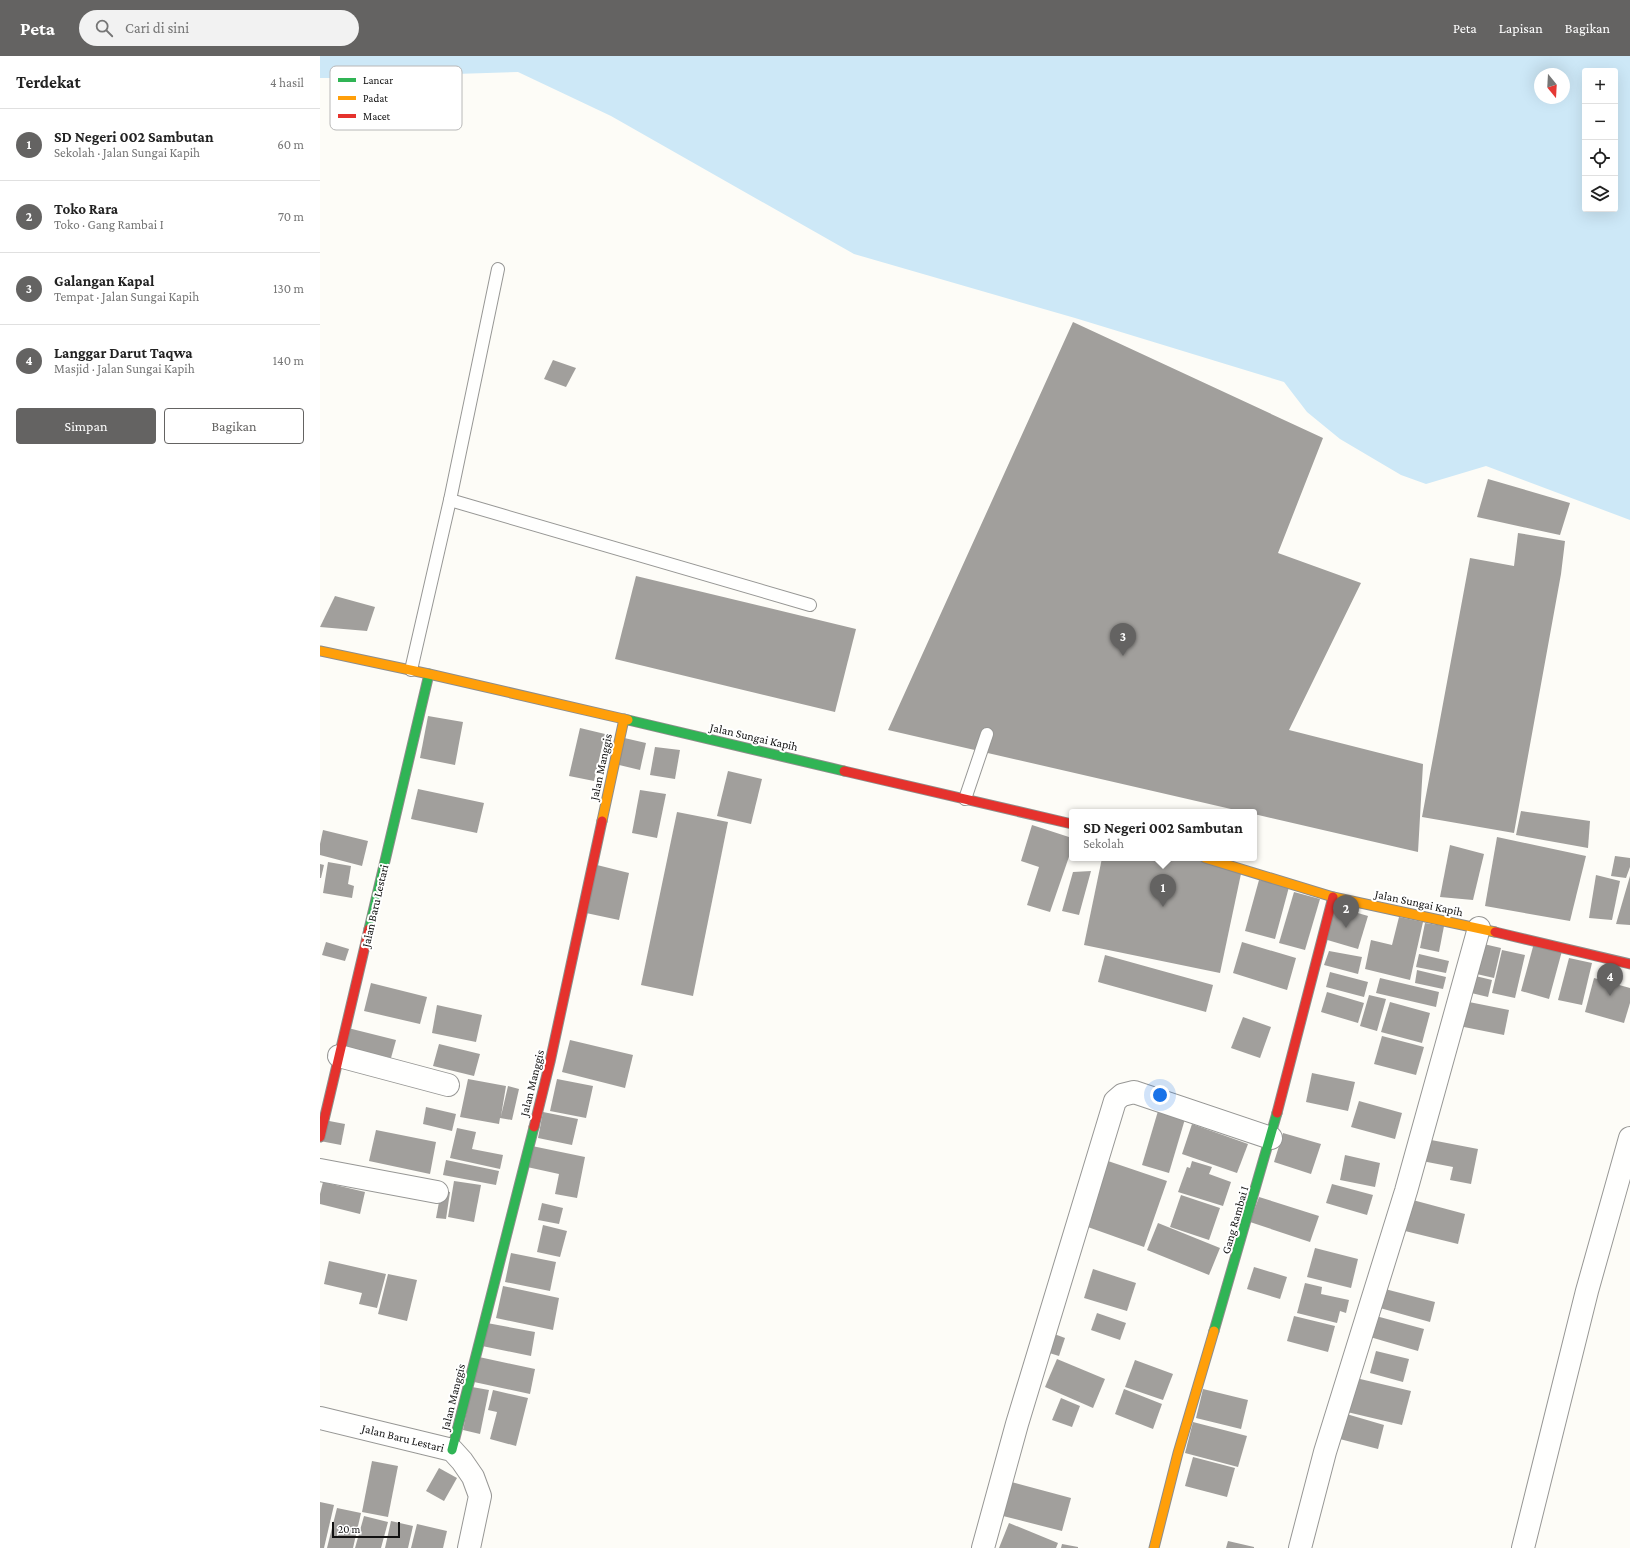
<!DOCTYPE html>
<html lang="id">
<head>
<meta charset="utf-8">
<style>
  :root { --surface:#fff; --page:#f2f2f2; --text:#222; --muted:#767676; --line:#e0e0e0; --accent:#646362 }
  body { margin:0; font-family:"Crimson Pro",serif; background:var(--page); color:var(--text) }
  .controls { position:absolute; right:12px; top:12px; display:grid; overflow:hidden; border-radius:4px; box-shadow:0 4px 16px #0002 }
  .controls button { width:36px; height:36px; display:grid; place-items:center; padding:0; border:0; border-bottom:1px solid var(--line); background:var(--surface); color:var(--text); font:20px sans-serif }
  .compass { position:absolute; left:1214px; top:12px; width:36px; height:36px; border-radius:50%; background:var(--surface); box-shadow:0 4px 16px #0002; rotate:162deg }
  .scale { position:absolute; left:12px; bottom:10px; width:68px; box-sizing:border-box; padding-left:4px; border:2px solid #111; border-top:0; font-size:11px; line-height:14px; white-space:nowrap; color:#111; -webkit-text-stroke:3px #fff; paint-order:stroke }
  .you { position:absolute; left:840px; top:1039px; width:14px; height:14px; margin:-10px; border:3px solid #fff; border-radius:50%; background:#1a73e8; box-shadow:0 0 0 6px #1a73e833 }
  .badge { display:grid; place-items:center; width:26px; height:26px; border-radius:50%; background:var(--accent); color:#fff; font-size:13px; font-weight:700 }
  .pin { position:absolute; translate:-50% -33px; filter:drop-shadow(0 1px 2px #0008) }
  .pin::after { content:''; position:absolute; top:21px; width:14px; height:12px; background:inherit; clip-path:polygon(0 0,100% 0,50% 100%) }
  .popup { position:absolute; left:749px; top:753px; width:188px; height:52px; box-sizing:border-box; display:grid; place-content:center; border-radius:4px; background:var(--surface); filter:drop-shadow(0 1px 3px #0005); font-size:13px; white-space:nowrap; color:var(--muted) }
  .popup b { font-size:15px; color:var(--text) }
  .popup::after { content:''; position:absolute; left:50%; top:100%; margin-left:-8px; border:8px solid transparent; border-top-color:var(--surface) }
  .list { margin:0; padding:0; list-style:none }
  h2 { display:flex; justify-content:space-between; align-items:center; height:52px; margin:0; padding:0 16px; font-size:17px }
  h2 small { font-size:13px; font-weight:400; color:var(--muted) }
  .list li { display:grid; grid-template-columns:26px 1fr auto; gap:12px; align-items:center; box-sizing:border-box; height:72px; padding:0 16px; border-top:1px solid var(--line) }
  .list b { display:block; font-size:15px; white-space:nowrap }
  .list p { margin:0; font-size:13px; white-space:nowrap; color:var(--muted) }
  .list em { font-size:13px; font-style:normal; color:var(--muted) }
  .actions { display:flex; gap:8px; padding:12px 16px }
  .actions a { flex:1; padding:9px 0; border:1px solid var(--accent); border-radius:4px; text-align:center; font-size:14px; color:var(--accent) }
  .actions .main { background:var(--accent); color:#fff }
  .icon { flex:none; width:22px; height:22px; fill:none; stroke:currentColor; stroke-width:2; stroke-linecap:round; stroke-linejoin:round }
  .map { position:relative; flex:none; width:1310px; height:1492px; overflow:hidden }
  header { display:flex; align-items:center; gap:24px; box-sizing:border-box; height:56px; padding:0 20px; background:var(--accent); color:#fff }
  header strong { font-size:19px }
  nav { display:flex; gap:22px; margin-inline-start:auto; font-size:14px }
  .search { width:280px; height:36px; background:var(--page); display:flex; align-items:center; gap:10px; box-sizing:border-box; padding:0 14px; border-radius:22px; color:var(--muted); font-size:15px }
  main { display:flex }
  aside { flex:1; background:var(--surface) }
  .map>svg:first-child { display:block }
  .water { fill:#cde8f7; fill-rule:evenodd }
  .building { fill:#a19f9c }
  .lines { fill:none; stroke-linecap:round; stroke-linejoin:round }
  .lane-casing { stroke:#979795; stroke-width:14 }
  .street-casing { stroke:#979795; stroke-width:24 }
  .fast-casing { stroke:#8e8d8b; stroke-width:11 }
  .slow-casing { stroke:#8e8d8b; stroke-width:11 }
  .jam-casing { stroke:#8e8d8b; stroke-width:11 }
  .lane { stroke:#fffffe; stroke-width:12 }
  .street { stroke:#fffffe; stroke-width:22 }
  .fast { stroke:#30b455; stroke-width:9 }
  .slow { stroke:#ff9f0a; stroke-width:9 }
  .jam { stroke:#e5322d; stroke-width:9 }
  .labels { text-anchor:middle; stroke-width:4; stroke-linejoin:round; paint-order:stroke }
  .street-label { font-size:12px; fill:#111; stroke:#fff }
  .key { fill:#fff; stroke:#b8b8b8; stroke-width:1 }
  .key-label { font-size:11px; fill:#111 }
</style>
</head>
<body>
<header>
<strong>Peta</strong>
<div class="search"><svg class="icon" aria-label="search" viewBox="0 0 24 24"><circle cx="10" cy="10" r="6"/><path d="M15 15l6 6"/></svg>Cari di sini</div>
<nav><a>Peta</a><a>Lapisan</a><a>Bagikan</a></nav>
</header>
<main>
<aside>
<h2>Terdekat<small>4 hasil</small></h2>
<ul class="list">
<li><span class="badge">1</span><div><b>SD Negeri 002 Sambutan</b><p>Sekolah · Jalan Sungai Kapih</p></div><em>60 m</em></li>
<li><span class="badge">2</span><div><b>Toko Rara</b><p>Toko · Gang Rambai I</p></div><em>70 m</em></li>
<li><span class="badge">3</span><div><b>Galangan Kapal</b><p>Tempat · Jalan Sungai Kapih</p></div><em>130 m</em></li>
<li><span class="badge">4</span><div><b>Langgar Darut Taqwa</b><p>Masjid · Jalan Sungai Kapih</p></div><em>140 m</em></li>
</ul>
<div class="actions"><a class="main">Simpan</a><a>Bagikan</a></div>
</aside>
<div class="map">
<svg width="1310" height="1492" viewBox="0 0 1310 1492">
  <rect width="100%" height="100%" fill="#fdfcf7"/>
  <path class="water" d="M 0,0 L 1310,0 L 1310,464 L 1166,410 L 1106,428 L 1081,419 L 1020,383 L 987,356 L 964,326 L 755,262 L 534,198 L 291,60 L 198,16 L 11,22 L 0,22 ZM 1265,15 L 1295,15 L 1295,153 L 1265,153 ZM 1220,18 L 1244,18 L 1244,42 L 1220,42 Z"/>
  <g class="building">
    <polygon points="753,266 1003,382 958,497 1041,527 969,674 1103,708 1098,796 934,758 934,756 924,756 568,674"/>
    <polygon points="233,304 256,312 246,331 224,323"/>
    <polygon points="1168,423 1250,447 1240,479 1157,461"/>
    <polygon points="1198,477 1245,485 1241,518 1194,777 1102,761 1150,502 1194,510"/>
    <polygon points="316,520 536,573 515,656 295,603"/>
    <polygon points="15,540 55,551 47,575 0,571"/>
    <polygon points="108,660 143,666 135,709 100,702"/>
    <polygon points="260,672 285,678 274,725 249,720"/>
    <polygon points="300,681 326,687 320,714 295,708"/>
    <polygon points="335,691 360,694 355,723 330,719"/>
    <polygon points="408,715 442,723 431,768 397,760"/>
    <polygon points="98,733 164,747 157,777 91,763"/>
    <polygon points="320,734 346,738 337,782 312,777"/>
    <polygon points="1201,755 1270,765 1268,792 1196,779"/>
    <polygon points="357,756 408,766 373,940 321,929"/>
    <polygon points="712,769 752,782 752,792 730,856 707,849 719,811 701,805"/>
    <polygon points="3,774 48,785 42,810 0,799 0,788"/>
    <polygon points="1177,781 1266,800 1250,865 1165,850"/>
    <polygon points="1130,789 1164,798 1153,844 1120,841"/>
    <polygon points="1295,800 1310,802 1310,811 1306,822 1291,820"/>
    <polygon points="782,802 865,802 922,813 900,917 764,889"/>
    <polygon points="8,806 31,810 28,828 34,830 32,842 3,837"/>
    <polygon points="0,808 4,809 1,822 0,822"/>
    <polygon points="277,809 309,817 299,864 266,857"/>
    <polygon points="771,815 759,859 742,855 753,816"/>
    <polygon points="1276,819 1300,825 1292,864 1269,862"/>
    <polygon points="1310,820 1310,869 1296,868"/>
    <polygon points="939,824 969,831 955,883 925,875"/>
    <polygon points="974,836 1000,843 985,894 959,887"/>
    <polygon points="1014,850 1048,860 1038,893 1004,883"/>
    <polygon points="1079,861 1103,866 1090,924 1045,913 1051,884 1072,889"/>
    <polygon points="1105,867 1124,870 1119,896 1100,892"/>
    <polygon points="6,886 29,893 25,905 2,899"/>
    <polygon points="922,886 976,902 967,934 913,917"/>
    <polygon points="1155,886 1181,892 1174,922 1148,916"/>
    <polygon points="1214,887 1242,895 1229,943 1201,935"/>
    <polygon points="1182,894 1205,899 1195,942 1172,937"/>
    <polygon points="1009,895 1042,901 1038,918 1004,909"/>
    <polygon points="1099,898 1129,905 1126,917 1096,911"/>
    <polygon points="785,899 893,929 886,956 778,926"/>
    <polygon points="1249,902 1272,907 1262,949 1238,944"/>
    <polygon points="1097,914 1126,921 1123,933 1095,927"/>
    <polygon points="1010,916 1048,926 1044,941 1006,931"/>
    <polygon points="1147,918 1172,924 1168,941 1143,935"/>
    <polygon points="1060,922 1119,936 1116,951 1056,937"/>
    <polygon points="1274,922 1310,932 1310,947 1304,967 1265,956"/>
    <polygon points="51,927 107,941 100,968 44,955"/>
    <polygon points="1007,936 1044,947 1038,967 1001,956"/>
    <polygon points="1049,939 1066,943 1057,975 1040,970"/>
    <polygon points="1139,944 1189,954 1184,979 1134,969"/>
    <polygon points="1070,946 1110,957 1102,987 1061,976"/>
    <polygon points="117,949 162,959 156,986 112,977"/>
    <polygon points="923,961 951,971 940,1002 911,992"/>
    <polygon points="28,972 76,984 71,1002 23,990"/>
    <polygon points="1062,980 1104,991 1096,1019 1054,1008"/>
    <polygon points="250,984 313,999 305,1032 242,1016"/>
    <polygon points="119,988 160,998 154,1020 113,1010"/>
    <polygon points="992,1017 1035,1026 1028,1055 986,1046"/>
    <polygon points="148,1023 186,1030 181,1060 188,1030 199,1033 192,1064 180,1062 179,1068 140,1061"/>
    <polygon points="237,1023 273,1030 266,1062 230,1055"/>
    <polygon points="1039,1045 1082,1057 1075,1083 1031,1071"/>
    <polygon points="106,1051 136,1058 132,1075 103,1068"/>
    <polygon points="838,1055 865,1063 849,1117 822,1109"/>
    <polygon points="223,1056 258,1063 252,1089 218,1082"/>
    <polygon points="4,1064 25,1068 21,1089 0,1085"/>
    <polygon points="872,1068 928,1088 917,1117 862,1098"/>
    <polygon points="137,1072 156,1076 152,1093 183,1099 180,1113 130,1102"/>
    <polygon points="56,1074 116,1086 110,1118 49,1105"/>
    <polygon points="963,1077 1001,1088 991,1118 954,1106"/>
    <polygon points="1106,1083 1158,1093 1151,1128 1130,1124 1133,1111 1102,1105"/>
    <polygon points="212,1090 265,1101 257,1142 235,1138 239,1118 207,1111"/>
    <polygon points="1025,1099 1060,1107 1055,1131 1020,1124"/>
    <polygon points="126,1104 179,1115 176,1129 123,1119"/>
    <polygon points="788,1105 847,1125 824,1191 765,1170"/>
    <polygon points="872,1105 892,1111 889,1118 911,1126 903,1150 858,1136 867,1111 870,1112"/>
    <polygon points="134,1125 161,1129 154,1166 128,1161"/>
    <polygon points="3,1126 45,1136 40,1158 0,1148 0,1138"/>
    <polygon points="1012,1128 1053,1139 1047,1159 1006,1147"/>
    <polygon points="121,1135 130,1136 126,1163 116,1162"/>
    <polygon points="861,1139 900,1152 889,1184 850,1171"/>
    <polygon points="939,1141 999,1160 990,1186 930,1166"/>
    <polygon points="1089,1143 1145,1158 1138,1188 1081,1174"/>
    <polygon points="222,1147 243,1152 239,1168 218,1164"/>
    <polygon points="838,1167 900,1192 889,1219 827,1194"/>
    <polygon points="223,1169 247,1175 240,1201 217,1196"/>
    <polygon points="995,1192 1038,1203 1031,1232 987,1221"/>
    <polygon points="191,1197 236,1206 230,1235 185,1226"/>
    <polygon points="9,1205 66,1218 57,1252 39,1248 42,1237 4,1228"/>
    <polygon points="934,1211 967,1221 960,1243 927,1233"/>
    <polygon points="773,1213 816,1227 807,1255 764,1242"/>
    <polygon points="68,1218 97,1224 87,1265 58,1258"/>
    <polygon points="985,1227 1002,1231 1001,1238 1029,1244 1026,1257 1020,1255 1017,1267 977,1257"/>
    <polygon points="183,1230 239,1242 233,1274 176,1262"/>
    <polygon points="1065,1233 1115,1246 1110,1266 1060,1252"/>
    <polygon points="777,1257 806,1267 800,1284 771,1274"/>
    <polygon points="974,1260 1015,1270 1008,1296 967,1285"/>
    <polygon points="1056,1260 1104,1273 1098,1295 1050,1281"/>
    <polygon points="167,1267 215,1276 211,1300 162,1290"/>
    <polygon points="729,1276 745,1282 739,1300 723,1295"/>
    <polygon points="1056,1295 1089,1303 1083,1326 1050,1317"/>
    <polygon points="159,1301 215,1313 210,1338 154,1326"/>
    <polygon points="737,1303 785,1323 773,1352 725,1331"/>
    <polygon points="815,1304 853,1318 843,1344 805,1331"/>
    <polygon points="1036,1322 1091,1335 1082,1369 1027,1356"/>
    <polygon points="152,1331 169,1334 160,1378 143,1374"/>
    <polygon points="804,1333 842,1348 833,1373 795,1358"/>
    <polygon points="883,1333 928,1344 921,1373 876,1362"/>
    <polygon points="173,1334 208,1342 196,1390 170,1383 177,1356 168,1354"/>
    <polygon points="741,1342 760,1350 752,1371 732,1364"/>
    <polygon points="1023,1357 1064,1369 1058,1393 1016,1382"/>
    <polygon points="873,1366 927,1380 918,1411 865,1397"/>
    <polygon points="873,1401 915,1412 907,1441 865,1430"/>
    <polygon points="52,1405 78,1410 68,1461 42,1456"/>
    <polygon points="119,1412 137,1422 124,1445 106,1435"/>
    <polygon points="684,1424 751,1442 742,1475 675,1458"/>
    <polygon points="0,1446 14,1449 4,1492 0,1492"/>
    <polygon points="17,1452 41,1457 33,1492 7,1492"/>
    <polygon points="44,1460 68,1466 61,1492 35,1492"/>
    <polygon points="71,1465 93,1470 88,1492 65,1492"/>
    <polygon points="689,1467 738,1487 736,1492 679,1492"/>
    <polygon points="97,1468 127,1475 123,1492 91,1492"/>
    <polygon points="908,1485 934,1491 934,1492 906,1492"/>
    <polygon points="742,1488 758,1491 758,1492 741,1492"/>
  </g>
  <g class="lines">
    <g class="lane-casing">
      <g id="lane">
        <polyline points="130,444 490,549"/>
        <polyline points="91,614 130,444 178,213"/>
        <polyline points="645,743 667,678"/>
      </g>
    </g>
    <g class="street-casing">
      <g id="street">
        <polyline points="19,1000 128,1029"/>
        <polyline points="0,1114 117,1136"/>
        <polyline points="0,1362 132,1394 142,1405 153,1421 160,1440 149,1492"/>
        <polyline points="663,1492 697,1368 795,1045 802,1039 814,1036 951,1082"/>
        <polyline points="980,1492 1005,1396 1086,1135 1159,872"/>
        <polyline points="1203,1492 1267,1235 1310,1082"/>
      </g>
    </g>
    <g class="fast-casing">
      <g id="fast">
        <polyline points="308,664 524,715"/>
        <polyline points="49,873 109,618"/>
        <polyline points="894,1275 957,1057"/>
        <polyline points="132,1394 214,1071"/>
      </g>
    </g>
    <g class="slow-casing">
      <g id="slow">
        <polyline points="0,595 109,618 308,664"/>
        <polyline points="282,765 304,663"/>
        <polyline points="885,802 1013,841 1175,876"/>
        <polyline points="834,1492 858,1397 894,1275"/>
      </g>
    </g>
    <g class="jam-casing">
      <g id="jam">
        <polyline points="524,715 752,768"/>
        <polyline points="1175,876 1310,908"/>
        <polyline points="957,1057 1013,841"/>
        <polyline points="214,1071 230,1006 282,765"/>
        <polyline points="0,1081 49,873"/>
      </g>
    </g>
    <use href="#lane" class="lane"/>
    <use href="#street" class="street"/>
    <use href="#fast" class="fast"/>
    <use href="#slow" class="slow"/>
    <use href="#jam" class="jam"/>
  </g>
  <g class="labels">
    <g class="street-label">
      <text transform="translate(434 681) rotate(13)" y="4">Jalan Sungai Kapih</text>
      <text transform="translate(281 711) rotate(-78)" y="4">Jalan Manggis</text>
      <text transform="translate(1099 847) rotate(12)" y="4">Jalan Sungai Kapih</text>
      <text transform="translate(55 850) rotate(-77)" y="4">Jalan Baru Lestari</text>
      <text transform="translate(212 1027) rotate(-76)" y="4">Jalan Manggis</text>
      <text transform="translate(915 1164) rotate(-74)" y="4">Gang Rambai I</text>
      <text transform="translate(133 1341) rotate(-76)" y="4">Jalan Manggis</text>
      <text transform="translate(83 1382) rotate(14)" y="4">Jalan Baru Lestari</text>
    </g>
  </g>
  <rect x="10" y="10" width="132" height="64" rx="6" class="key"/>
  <rect x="18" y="22" width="18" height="4" fill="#30b455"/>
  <rect x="18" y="40" width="18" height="4" fill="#ff9f0a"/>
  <rect x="18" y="58" width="18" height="4" fill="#e5322d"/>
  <g class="key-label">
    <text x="43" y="28">Lancar</text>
    <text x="43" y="46">Padat</text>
    <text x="43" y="64">Macet</text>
  </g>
</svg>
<div class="controls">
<button>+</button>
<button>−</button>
<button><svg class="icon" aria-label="locate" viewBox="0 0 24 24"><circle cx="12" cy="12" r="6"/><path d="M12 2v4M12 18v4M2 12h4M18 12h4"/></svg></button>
<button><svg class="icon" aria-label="layers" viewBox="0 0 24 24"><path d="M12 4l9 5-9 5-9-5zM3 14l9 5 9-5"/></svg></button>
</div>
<svg class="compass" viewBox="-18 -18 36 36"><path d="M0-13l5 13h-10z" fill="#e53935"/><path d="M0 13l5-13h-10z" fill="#767676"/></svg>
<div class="scale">20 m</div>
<div class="you"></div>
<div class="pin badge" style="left:843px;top:851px">1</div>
<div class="popup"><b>SD Negeri 002 Sambutan</b>Sekolah</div>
<div class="pin badge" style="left:1026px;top:872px">2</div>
<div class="pin badge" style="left:803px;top:600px">3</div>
<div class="pin badge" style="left:1290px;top:940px">4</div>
</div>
</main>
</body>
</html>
